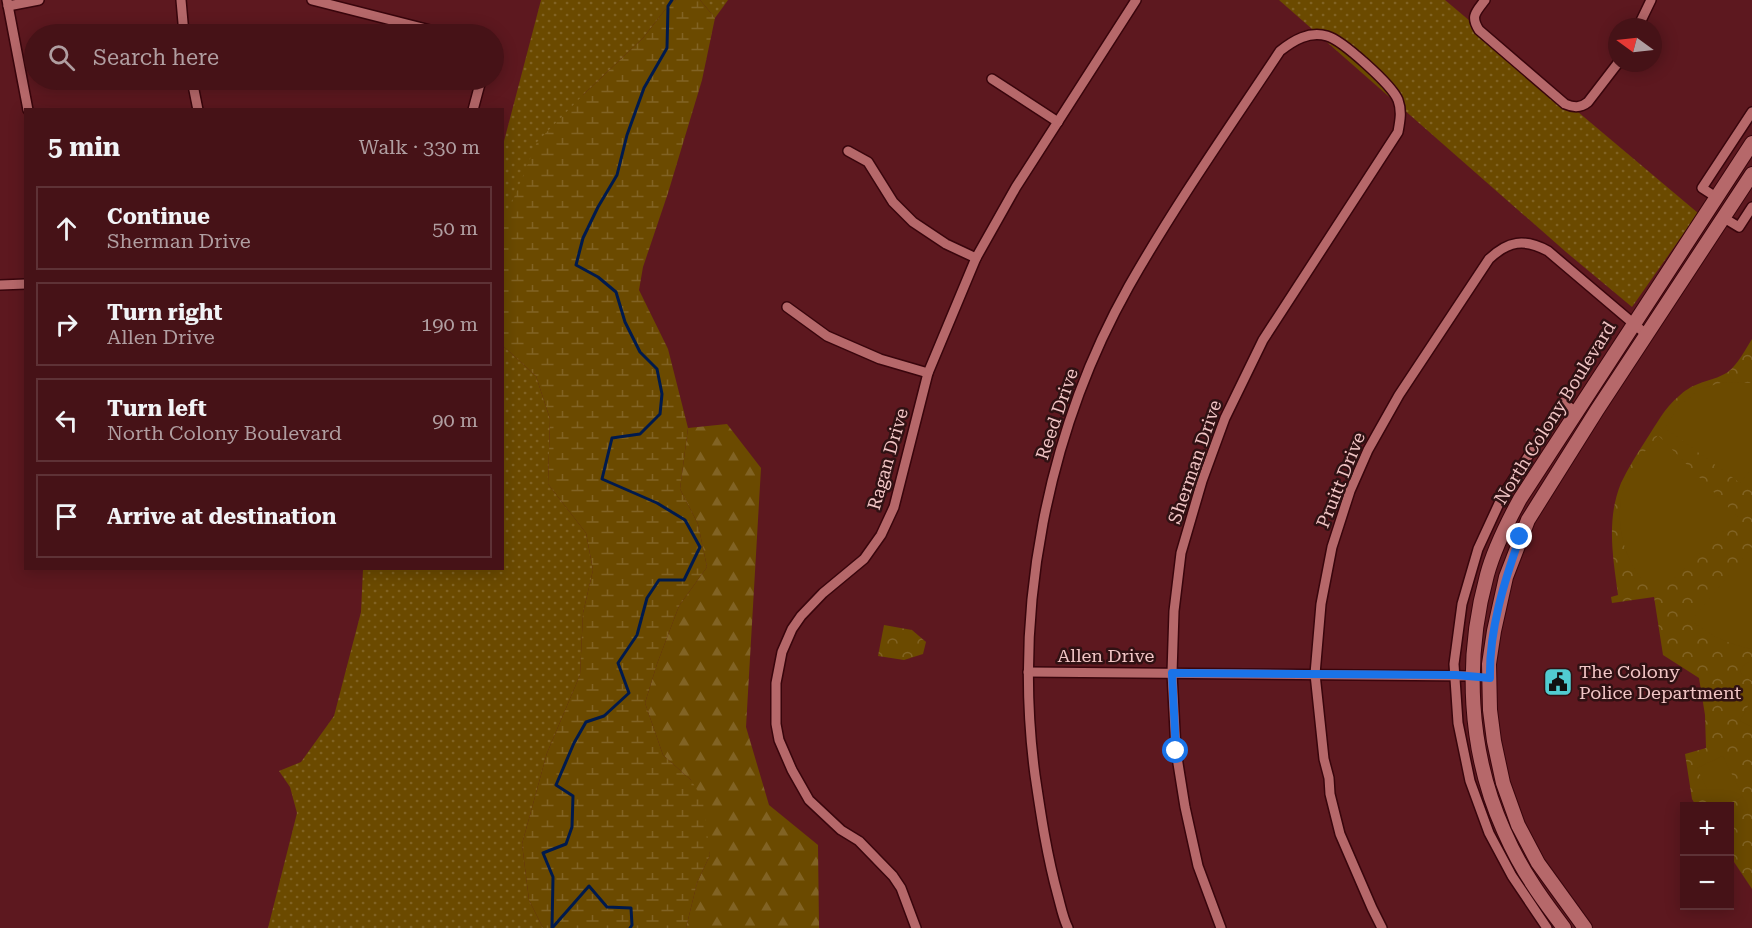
<!DOCTYPE html>
<html lang="en">
<head>
<meta charset="utf-8">
<style>
  :root { --surface:#461217; --page:#502024; --text:#f1f3f6; --muted:#b09ea1; --line:#5e3236 }
  body { margin:0; font-family:"Roboto Serif",serif; background:var(--page); color:var(--text) }
  .controls { position:absolute; right:18px; bottom:18px; display:grid; overflow:hidden; border-radius:0px; box-shadow:0 3px 15px #0003 }
  .controls button { width:54px; height:54px; display:grid; place-items:center; padding:0; border:0; border-bottom:2px solid var(--line); background:var(--surface); color:var(--text); font:30px sans-serif }
  .compass { position:absolute; left:1608px; top:18px; width:54px; height:54px; border-radius:50%; background:var(--surface); box-shadow:0 3px 15px #0003; rotate:285deg }
  .stop { position:absolute; width:18px; height:18px; margin:-14px; border:4px solid #1a73e8; border-radius:50%; background:#fff }
  .stop.end { background:#1a73e8; border-color:#fff; box-shadow:0 2px 6px #0008 }
  .list { margin:0; padding:0; list-style:none }
  h2 { display:flex; justify-content:space-between; align-items:center; height:78px; margin:0; padding:0 24px; font-size:26px }
  h2 small { font-size:20px; font-weight:400; color:var(--muted) }
  .list li { display:grid; grid-template-columns:39px 1fr auto; gap:18px; align-items:center; box-sizing:border-box; height:84px; margin:0 12px 12px; padding:0 12px; border:2px solid var(--line); border-radius:0px }
  .list b { display:block; font-size:22px; white-space:nowrap }
  .list p { margin:0; font-size:20px; white-space:nowrap; color:var(--muted) }
  .list em { font-size:20px; font-style:normal; color:var(--muted) }
  .icon { flex:none; width:33px; height:33px; fill:none; stroke:currentColor; stroke-width:2; stroke-linecap:round; stroke-linejoin:round }
  .map { position:relative; flex:none; width:1752px; height:928px; overflow:hidden }
  .search { position:absolute; background:var(--surface); box-shadow:0 3px 15px #0003; left:24px; top:24px; width:480px; height:66px; display:flex; align-items:center; gap:15px; box-sizing:border-box; padding:0 21px; border-radius:33px; color:var(--muted); font-size:22px }
  .panel { position:absolute; background:var(--surface); box-shadow:0 3px 15px #0003; left:24px; top:108px; width:480px; height:462px; border-radius:0px }
  .map>svg:first-child { display:block }
  .grass { fill:url(#grass-dots) }
  .forest { fill:url(#forest-firs) }
  .wetland { fill:url(#wetland-marsh) }
  .park { fill:url(#park-crowns) }
  .garden { fill:#6b4a00 }
  .lines { fill:none; stroke-linecap:round; stroke-linejoin:round }
  .stream { stroke:#001a4d; stroke-width:3 }
  .minor-casing { stroke:#39050c; stroke-width:12 }
  .secondary-casing { stroke:#39050c; stroke-width:16 }
  .minor { stroke:#b6686a; stroke-width:9 }
  .secondary { stroke:#b6686a; stroke-width:14 }
  .route { stroke:#1a73e8; stroke-width:8 }
  .labels { text-anchor:middle; stroke-width:5; stroke-linejoin:round; paint-order:stroke }
  .street-label { font-size:18px; fill:#f1c5c5; stroke:#301113 }
  .poi-label { font-size:18px; fill:#f1c5c5; stroke:#301113; text-anchor:start }
</style>
</head>
<body>
<div class="map">
<svg width="1752" height="928" viewBox="0 0 1752 928">
  <defs>
    <pattern id="grass-dots" width="8" height="8" patternUnits="userSpaceOnUse" patternTransform="scale(1.5)"><rect width="8" height="8" fill="#6b4a00"/><path d="M2 2h.1M6 6h.1" fill="none" stroke="#816324" stroke-width="1.8" stroke-linecap="round"/></pattern>
    <pattern id="forest-firs" width="22" height="20" patternUnits="userSpaceOnUse" patternTransform="scale(1.5)"><rect width="22" height="20" fill="#6b4a00"/><path d="M5 1l3.5 6h-7zM16 11l3.5 6h-7z" fill="#816324"/></pattern>
    <pattern id="wetland-marsh" width="20" height="14" patternUnits="userSpaceOnUse" patternTransform="scale(1.5)"><rect width="20" height="14" fill="#6b4a00"/><path d="M1 5h8M5 5V1M11 12h8M15 12V8" fill="none" stroke="#816324"/></pattern>
    <pattern id="park-crowns" width="20" height="18" patternUnits="userSpaceOnUse" patternTransform="scale(1.5)"><rect width="20" height="18" fill="#6b4a00"/><path d="M2 6a3 3 0 1 1 6 0M12 15a3 3 0 1 1 6 0" fill="none" stroke="#816324"/></pattern>
  </defs>
  <rect width="100%" height="100%" fill="#5d181f"/>
  <g class="grass">
    <polygon points="541,0 676,0 668,6 643,38 584,94 503,225 503,145"/>
    <polygon points="700,0 728,0 715,18"/>
    <polygon points="1279,0 1445,0 1698,213 1632,307 1566,252"/>
    <polygon points="503,346 536,376 550,419 548,484 586,533 593,570 583,613 580,675 547,753 522,844 529,900 543,928 268,928 297,813 290,787 279,771 301,762 334,716 361,612 363,569 502,568"/>
  </g>
  <polygon class="forest" points="727,424 761,468 746,727 769,805 818,845 819,928 686,928 697,883 710,855 691,780 663,755 645,703 657,664 679,606 707,567 698,524 680,489 688,428"/>
  <polygon class="wetland" points="676,0 700,0 715,18 702,80 668,193 643,267 639,290 668,349 688,428 680,489 698,524 707,567 679,606 657,664 645,703 663,755 691,780 703,800 710,855 697,883 686,928 543,928 529,900 522,844 547,753 580,675 583,613 593,570 586,533 548,484 550,419 536,376 503,346 503,224 537,142 584,94 643,38 668,6"/>
  <g class="park">
    <path d="M 1752,339 L 1752,889 L 1730,856 L 1730,806 L 1696,806 L 1692,799 L 1685,754 L 1706,748 L 1705,715 L 1699,678 L 1663,655 L 1654,597 L 1612,603 L 1611,597 L 1618,595 C 1613,557 1606,520 1621,483 C 1628,468 1637,454 1646,440 C 1656,425 1665,407 1679,396 C 1684,391 1692,386 1698,384 C 1708,380 1719,378 1728,372 C 1738,364 1745,350 1752,339 Z"/>
    <polygon points="884,625 912,630 926,642 923,654 904,660 878,656"/>
  </g>
  <g class="garden">
    <polygon points="1724,382 1752,383 1752,468 1740,483 1665,428 1679,406 1700,389"/>
    <path d="M 1658,435 L 1738,517 L 1656,596 C 1645,584 1635,572 1629,558 C 1618,534 1616,500 1628,476 C 1636,461 1648,448 1658,435 Z"/>
    <path d="M 1752,547 L 1752,649 C 1727,644 1711,635 1691,621 Z"/>
    <polygon points="1749,662 1752,662 1752,681 1742,675 1740,671 1745,664"/>
    <polygon points="1752,698 1752,727 1740,721"/>
    <polygon points="1723,756 1743,797 1722,806 1715,806 1697,768"/>
  </g>
  <g class="lines">
    <g class="stream">
      <polyline points="553,927 589,886 607,907 631,908 632,925 630,928"/>
      <polyline points="552,928 553,877 543,853 566,844 572,827 573,796 556,785 574,743 586,722 604,716 629,693 618,663 637,635 647,598 659,580 684,580 700,547 685,520 657,503 602,479 612,438 640,434 660,414 662,394 657,369 640,352 625,322 616,292 598,277 576,265 583,238 598,207 617,175 627,135 644,88 667,48 668,6 672,0"/>
    </g>
    <g class="minor-casing">
      <g id="minor">
        <polyline points="7,0 28,110"/>
        <polyline points="181,0 184,34"/>
        <polyline points="312,0 446,34"/>
        <path d="M 1485,0 C 1476,12 1470,16 1479,30 L 1565,104 C 1574,108 1581,108 1588,102 L 1618,63"/>
        <polyline points="8,6 39,0"/>
        <polyline points="1638,27 1651,0"/>
        <polyline points="992,79 1058,122"/>
        <polyline points="192,80 198,110"/>
        <polyline points="473,110 481,80"/>
        <polyline points="848,151 868,162 893,202 913,222 946,244 976,258"/>
        <polyline points="1716,197 1702,188 1752,112"/>
        <polyline points="1724,218 1739,227 1752,207"/>
        <polyline points="0,285 26,284"/>
        <polyline points="787,307 827,336 880,359 928,373"/>
        <polyline points="1028,672 1472,676"/>
        <polyline points="916,928 901,888 893,876 859,841 841,830 809,800 792,770 779,740 776,724 776,683 782,652 792,629 801,616 823,593 864,559 881,535 894,507 928,373 976,258 1016,187 1136,0"/>
        <path d="M 1068,928 C 1063,918 1061,907 1058,896 C 1047,856 1041,816 1035,775 C 1013,609 1047,432 1129,286 C 1175,205 1229,128 1280,51 C 1294,40 1309,31 1327,36 C 1342,40 1392,85 1398,100 C 1402,111 1400,121 1398,132 L 1263,340 L 1225,418 L 1202,481 L 1181,553 L 1174,611 L 1172,673 L 1176,751 L 1185,807 L 1198,866 L 1221,928"/>
        <path d="M 1382,928 L 1372,908 L 1340,834 L 1330,794 L 1329,778 L 1324,759 L 1315,674 L 1321,604 L 1332,547 L 1350,491 L 1368,450 L 1399,395 L 1489,259 C 1508,241 1524,238 1548,251 L 1647,335"/>
        <polyline points="1547,928 1512,876 1489,833 1470,781 1458,723 1454,664 1462,604 1478,549 1502,497 1563,402 1576,412"/>
      </g>
    </g>
    <g class="secondary-casing">
      <g id="secondary">
        <path d="M 1564,928 C 1553,913 1542,899 1532,883 C 1522,868 1511,847 1504,831 C 1468,751 1464,659 1487,575 C 1494,549 1507,523 1520,499 L 1752,143"/>
        <polyline points="1585,928 1538,863 1518,825 1503,783 1494,741 1490,710 1489,664 1494,631 1506,577 1528,520 1597,410 1752,174"/>
      </g>
    </g>
    <use href="#minor" class="minor"/>
    <use href="#secondary" class="secondary"/>
  </g>
  <g class="lines">
    <path class="route" d="M 1176,751 L 1172,673 L 1456,675 L 1490,678 C 1489,630 1504,582 1520,537"/>
  </g>
  <defs>
    <g id="civic-square" transform="scale(1.5)"><rect x="-9" y="-9" width="18" height="18" rx="4" fill="#51ccd1" stroke="#301113"/><path d="M-.6-6.5H3V-4.5H.6V-3L4-1V1h2V6H-6V1h2V-1L-.6-3ZM-1.2 2.5V6h2.4V2.5Z" fill="#111"/></g>
  </defs>
  <g fill-rule="evenodd">
    <use href="#civic-square" x="1558" y="682"/>
  </g>
  <g class="labels">
    <g class="street-label">
      <text transform="translate(1555 413) rotate(-58)" y="6">North Colony Boulevard</text>
      <text transform="translate(1057 414) rotate(-71)" y="6">Reed Drive</text>
      <text transform="translate(888 459) rotate(-74)" y="6">Ragan Drive</text>
      <text transform="translate(1195 462) rotate(-71)" y="6">Sherman Drive</text>
      <text transform="translate(1341 480) rotate(-68)" y="6">Pruitt Drive</text>
      <text x="1106" y="662">Allen Drive</text>
    </g>
    <g class="poi-label">
      <text x="1579" y="678">The Colony<tspan x="1579" dy="21">Police Department</tspan></text>
    </g>
  </g>
</svg>
<div class="controls">
<button>+</button>
<button>−</button>
</div>
<svg class="compass" viewBox="-18 -18 36 36"><path d="M0-13l5 13h-10z" fill="#e53935"/><path d="M0 13l5-13h-10z" fill="#b09ea1"/></svg>
<div class="stop" style="left:1176px;top:751px"></div>
<div class="stop end" style="left:1520px;top:537px"></div>
<div class="search"><svg class="icon" aria-label="search" viewBox="0 0 24 24"><circle cx="10" cy="10" r="6"/><path d="M15 15l6 6"/></svg>Search here</div>
<section class="panel">
<h2>5 min<small>Walk · 330 m</small></h2>
<ul class="list">
<li><svg class="icon" aria-label="ahead" viewBox="0 0 24 24"><path d="M12 20V5M6 11l6-6 6 6"/></svg><div><b>Continue</b><p>Sherman Drive</p></div><em>50 m</em></li>
<li><svg class="icon" aria-label="right" viewBox="0 0 24 24"><path d="M7 20v-9h11M14 6l5 5-5 5"/></svg><div><b>Turn right</b><p>Allen Drive</p></div><em>190 m</em></li>
<li><svg class="icon" aria-label="left" viewBox="0 0 24 24"><path d="M17 20v-9H6M10 6l-5 5 5 5"/></svg><div><b>Turn left</b><p>North Colony Boulevard</p></div><em>90 m</em></li>
<li><svg class="icon" aria-label="arrive" viewBox="0 0 24 24"><path d="M6 21V4h12l-3 4 3 4H6"/></svg><div><b>Arrive at destination</b></div></li>
</ul>
</section>
</div>
</body>
</html>
